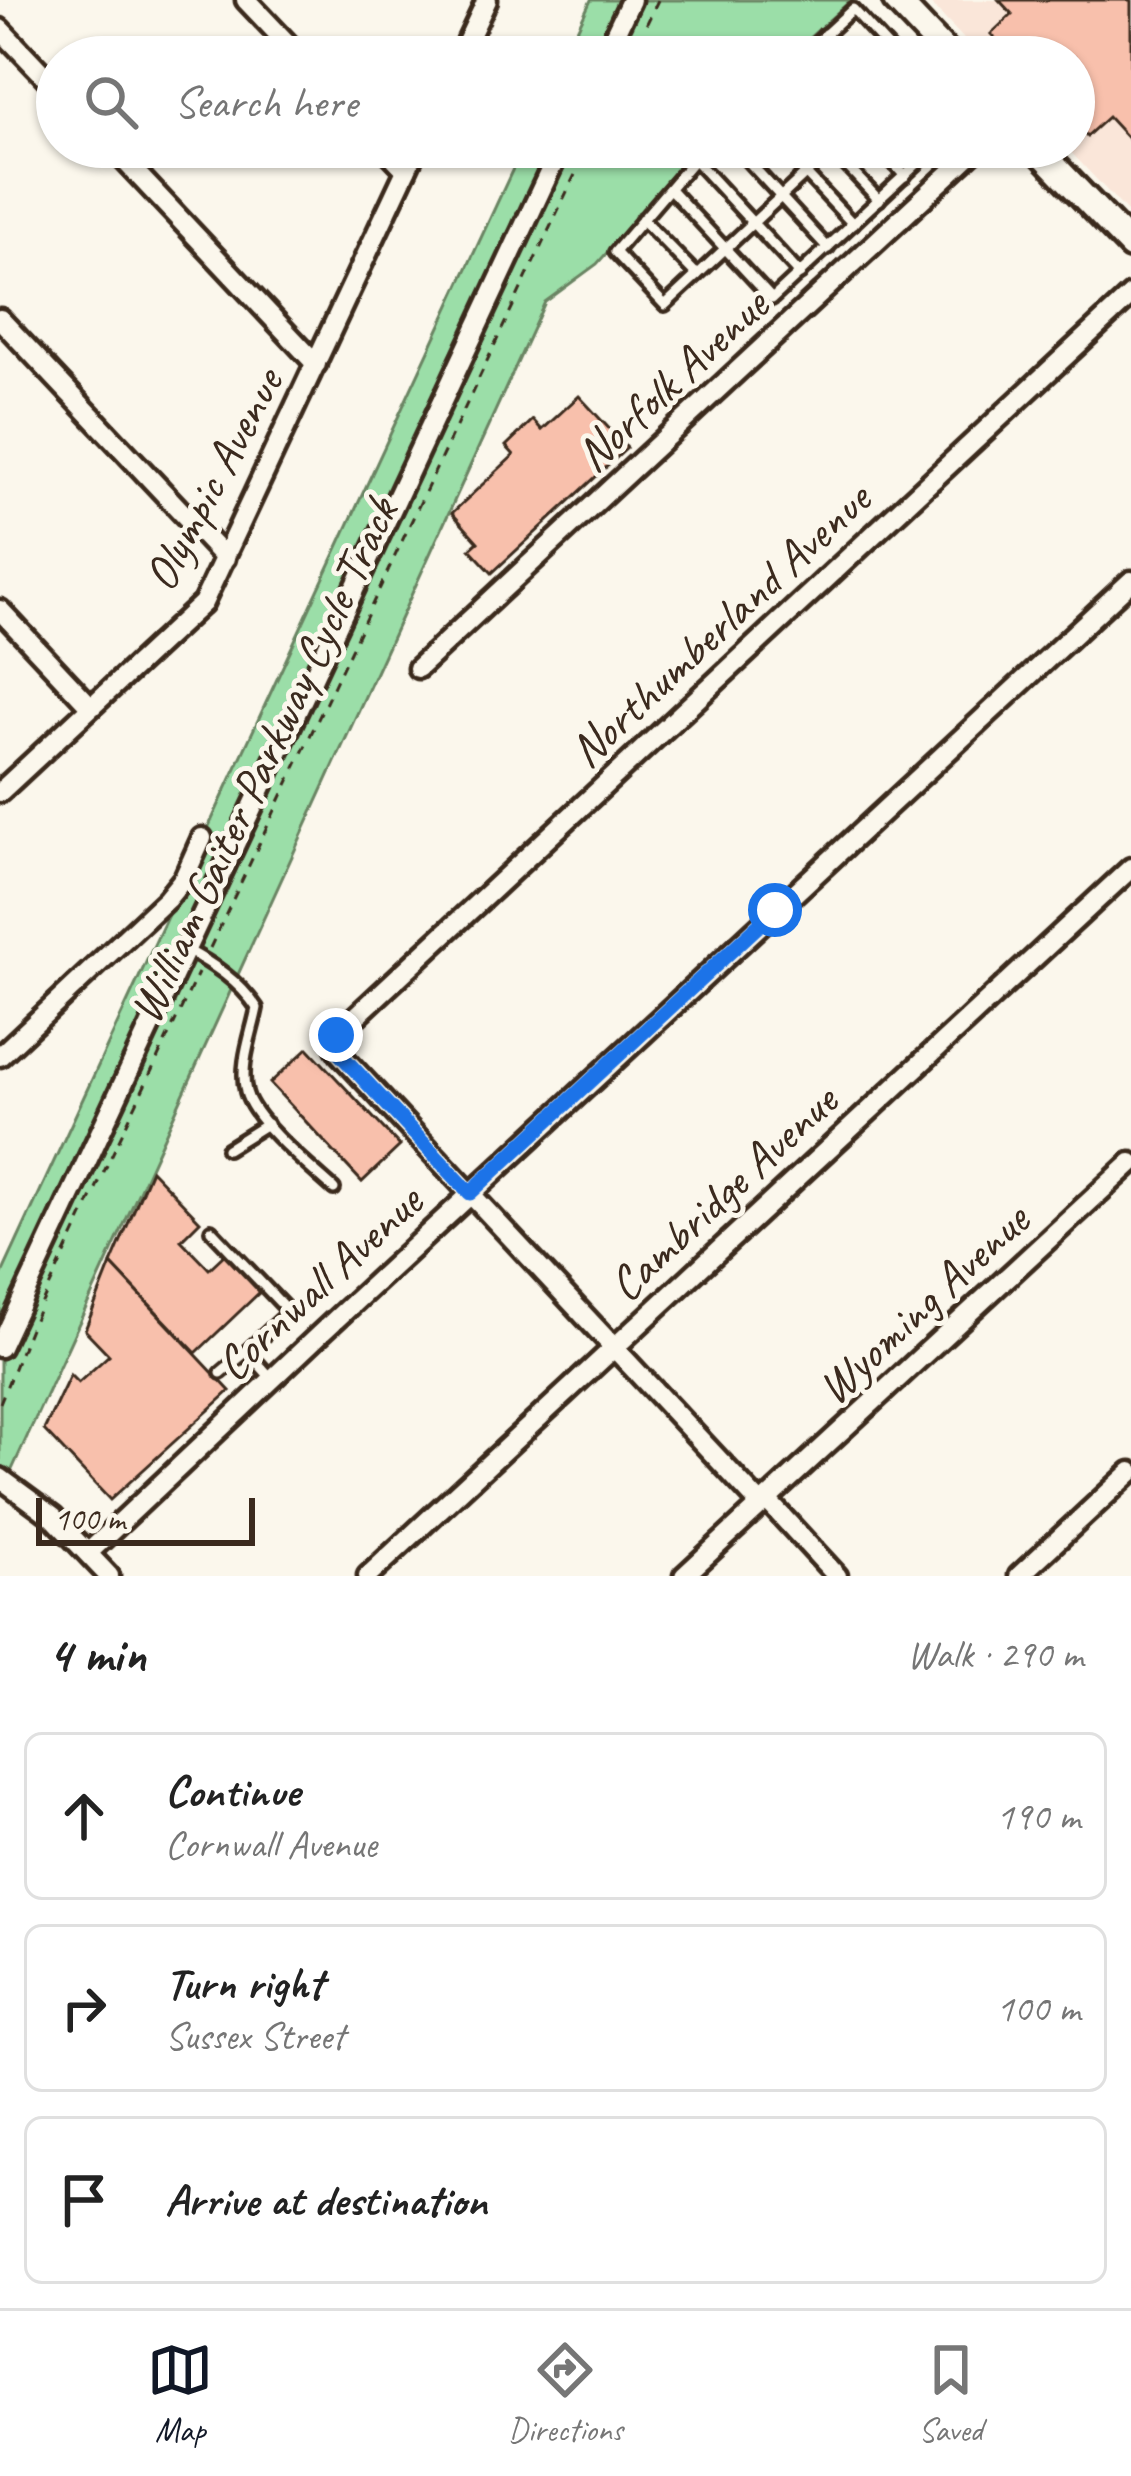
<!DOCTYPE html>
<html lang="en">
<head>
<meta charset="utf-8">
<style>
  :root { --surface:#fff; --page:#f6f6f6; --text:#222; --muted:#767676; --line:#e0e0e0; --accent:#111827 }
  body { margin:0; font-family:Caveat,sans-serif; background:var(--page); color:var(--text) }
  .scale { position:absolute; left:36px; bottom:30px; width:219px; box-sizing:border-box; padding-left:12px; border:6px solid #3b2a1e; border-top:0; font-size:33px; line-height:42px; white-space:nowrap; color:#3b2a1e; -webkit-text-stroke:9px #fbf7ec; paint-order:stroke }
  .stop { position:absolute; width:36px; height:36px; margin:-27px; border:9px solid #1a73e8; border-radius:50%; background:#fff }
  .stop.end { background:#1a73e8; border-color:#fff; box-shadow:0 3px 12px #0008 }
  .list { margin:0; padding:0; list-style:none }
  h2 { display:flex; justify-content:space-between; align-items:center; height:156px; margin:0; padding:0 48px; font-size:51px }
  h2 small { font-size:39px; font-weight:400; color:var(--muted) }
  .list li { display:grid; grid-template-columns:78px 1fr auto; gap:36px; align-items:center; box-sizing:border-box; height:168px; margin:0 24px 24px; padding:0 24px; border:3px solid var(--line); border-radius:18px }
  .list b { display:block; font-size:45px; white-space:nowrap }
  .list p { margin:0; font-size:39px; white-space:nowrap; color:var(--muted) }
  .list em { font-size:39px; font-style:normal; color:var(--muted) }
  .icon { flex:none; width:66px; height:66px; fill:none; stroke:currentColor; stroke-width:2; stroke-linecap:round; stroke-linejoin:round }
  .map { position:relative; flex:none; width:1131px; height:1576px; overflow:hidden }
  .search { position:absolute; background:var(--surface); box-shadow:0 3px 9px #0004; left:36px; right:36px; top:36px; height:132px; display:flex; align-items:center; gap:30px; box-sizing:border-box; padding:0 42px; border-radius:66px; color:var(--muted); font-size:45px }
  .sheet { height:732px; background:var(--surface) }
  nav { display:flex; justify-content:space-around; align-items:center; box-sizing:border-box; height:168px; border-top:3px solid var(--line); background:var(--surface); font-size:33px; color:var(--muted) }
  nav a { display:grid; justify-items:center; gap:6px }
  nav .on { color:var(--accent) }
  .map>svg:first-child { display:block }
  .built { fill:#fae6d9 }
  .green { fill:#9bdea8; stroke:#6b8463; stroke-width:3 }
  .building { fill:#f8c0ac; stroke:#3b2a1e; stroke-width:3 }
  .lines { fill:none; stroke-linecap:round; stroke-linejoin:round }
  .lane-casing { stroke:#3b2a1e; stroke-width:18 }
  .street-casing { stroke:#3b2a1e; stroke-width:27 }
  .secondary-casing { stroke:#3b2a1e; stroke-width:33 }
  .path { stroke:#3b2a1e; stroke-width:3; stroke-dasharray:9 9; stroke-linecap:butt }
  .lane { stroke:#fbf7ec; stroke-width:9 }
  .street { stroke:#fbf7ec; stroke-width:18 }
  .secondary { stroke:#fbf7ec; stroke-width:24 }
  .route { stroke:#1a73e8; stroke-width:15 }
  .labels { text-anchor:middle; stroke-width:10; stroke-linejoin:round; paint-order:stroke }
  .street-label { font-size:48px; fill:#3b2a1e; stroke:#fbf7ec }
</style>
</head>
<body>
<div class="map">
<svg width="1131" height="1576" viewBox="0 0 1131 1576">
  <rect width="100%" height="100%" fill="#fbf7ec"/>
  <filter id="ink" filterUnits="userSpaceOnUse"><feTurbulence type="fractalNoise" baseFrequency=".00833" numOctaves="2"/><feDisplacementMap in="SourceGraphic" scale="24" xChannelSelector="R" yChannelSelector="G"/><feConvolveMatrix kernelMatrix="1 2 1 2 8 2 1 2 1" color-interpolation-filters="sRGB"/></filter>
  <g filter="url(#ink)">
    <polygon class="built" points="927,0 1131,0 1131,216 1066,147 1074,147 1074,57 981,57"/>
    <g class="green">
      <polygon points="591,0 851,0 788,57 564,57"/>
      <polygon points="523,147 700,147 597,264 545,302 0,1496 0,1278"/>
    </g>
    <g class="building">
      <polygon points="999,0 1131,0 1131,142 1108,117 1087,136 1074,123 1074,57 1013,57 991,34 1012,14"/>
      <polygon points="579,396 627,448 492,573 470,549 478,542 452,513 514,455 506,446 533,420 542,430"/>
      <polygon points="308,1048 400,1146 362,1182 270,1083"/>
      <polygon points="151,1170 200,1221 181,1240 209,1269 225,1254 261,1291 196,1353 111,1264"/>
      <polygon points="111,1264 230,1391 110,1500 44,1430 70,1375 78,1383 109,1355 85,1330"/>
    </g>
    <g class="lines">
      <g class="lane-casing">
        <g id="lane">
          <polyline points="825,34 846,57"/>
          <polyline points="801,57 853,9 897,57"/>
          <polyline points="705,147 615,252 665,305 834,147"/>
          <polyline points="735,147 828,248"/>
          <polyline points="781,147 853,224"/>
          <polyline points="829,147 879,200"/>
          <polyline points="878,147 905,176"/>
          <polyline points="693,158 800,274"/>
          <polyline points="670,189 772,299 935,147"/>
          <polyline points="642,219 697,275"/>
          <path d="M 185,949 C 213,964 239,981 257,1008 C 252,1034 239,1065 246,1092 C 254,1122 311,1168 334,1189"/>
          <polyline points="227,1149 267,1124"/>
          <polyline points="211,1230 289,1312 247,1351"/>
          <polyline points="221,1373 247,1351 272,1379"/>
        </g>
      </g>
      <g class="street-casing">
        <g id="street">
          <polyline points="246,0 300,57"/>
          <polyline points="0,29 57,89"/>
          <polyline points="460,57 487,0"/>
          <polyline points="604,57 631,0"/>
          <polyline points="112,147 316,364"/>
          <polyline points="384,147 406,170"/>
          <polyline points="0,319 225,558"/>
          <polyline points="0,610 91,707"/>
          <polyline points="418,668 978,147"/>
          <polyline points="0,792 203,603 417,147"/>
          <polyline points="0,1056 167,899 184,878 202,838"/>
          <polyline points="0,1347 561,147"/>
          <polyline points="0,1478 53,1517 109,1576"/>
          <polyline points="767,1500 837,1576"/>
          <polyline points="761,1505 340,1054 336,1048 336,1035 1131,295"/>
          <polyline points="88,1553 320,1334 1131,581"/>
          <polyline points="368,1576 1131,868"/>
          <polyline points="684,1576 1131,1163"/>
          <polyline points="1019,1576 1131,1472"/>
        </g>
      </g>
      <g class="secondary-casing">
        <g id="secondary">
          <polyline points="896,0 950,57"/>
          <polyline points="1036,147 1131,246"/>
        </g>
      </g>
      <g class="path">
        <polyline points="631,57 658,0"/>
        <polyline points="210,948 588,147"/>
        <polyline points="0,1403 30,1328 198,973"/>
      </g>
      <use href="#lane" class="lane"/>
      <use href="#street" class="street"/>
      <use href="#secondary" class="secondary"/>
    </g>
  </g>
  <g class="lines" filter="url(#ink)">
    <polyline class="route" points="336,1035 336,1048 340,1054 470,1193 775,910"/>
  </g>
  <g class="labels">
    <g class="street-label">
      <text transform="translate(671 379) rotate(-43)" y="17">Norfolk Avenue</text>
      <text transform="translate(212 479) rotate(-62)" y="17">Olympic Avenue</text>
      <text transform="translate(719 624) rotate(-43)" y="17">Northumberland Avenue</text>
      <text transform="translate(262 760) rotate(-65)" y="17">William Gaiter Parkway Cycle Track</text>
      <text transform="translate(722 1192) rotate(-43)" y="17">Cambridge Avenue</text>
      <text transform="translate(318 1282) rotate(-43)" y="17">Cornwall Avenue</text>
      <text transform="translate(922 1303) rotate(-43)" y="17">Wyoming Avenue</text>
    </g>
  </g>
</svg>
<div class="scale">100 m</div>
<div class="stop" style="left:775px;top:910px"></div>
<div class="stop end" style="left:336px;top:1035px"></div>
<div class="search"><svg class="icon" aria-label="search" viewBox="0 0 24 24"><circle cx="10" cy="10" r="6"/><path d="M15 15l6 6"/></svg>Search here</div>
</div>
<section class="sheet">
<h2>4 min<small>Walk · 290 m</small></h2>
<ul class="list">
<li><svg class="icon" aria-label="ahead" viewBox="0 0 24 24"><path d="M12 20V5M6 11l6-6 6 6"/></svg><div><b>Continue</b><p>Cornwall Avenue</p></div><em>190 m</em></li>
<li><svg class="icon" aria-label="right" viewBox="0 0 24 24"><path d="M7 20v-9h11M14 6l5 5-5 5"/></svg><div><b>Turn right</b><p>Sussex Street</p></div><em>100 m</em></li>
<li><svg class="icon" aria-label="arrive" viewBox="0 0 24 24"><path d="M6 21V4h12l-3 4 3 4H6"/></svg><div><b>Arrive at destination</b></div></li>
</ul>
</section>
<nav>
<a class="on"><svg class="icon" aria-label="map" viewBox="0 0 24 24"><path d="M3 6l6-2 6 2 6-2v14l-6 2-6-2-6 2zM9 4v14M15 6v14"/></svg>Map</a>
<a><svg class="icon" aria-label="directions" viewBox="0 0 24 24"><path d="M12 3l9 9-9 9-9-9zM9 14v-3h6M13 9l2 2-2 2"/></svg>Directions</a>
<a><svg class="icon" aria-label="saved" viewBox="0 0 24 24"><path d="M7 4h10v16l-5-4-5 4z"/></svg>Saved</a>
</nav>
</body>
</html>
